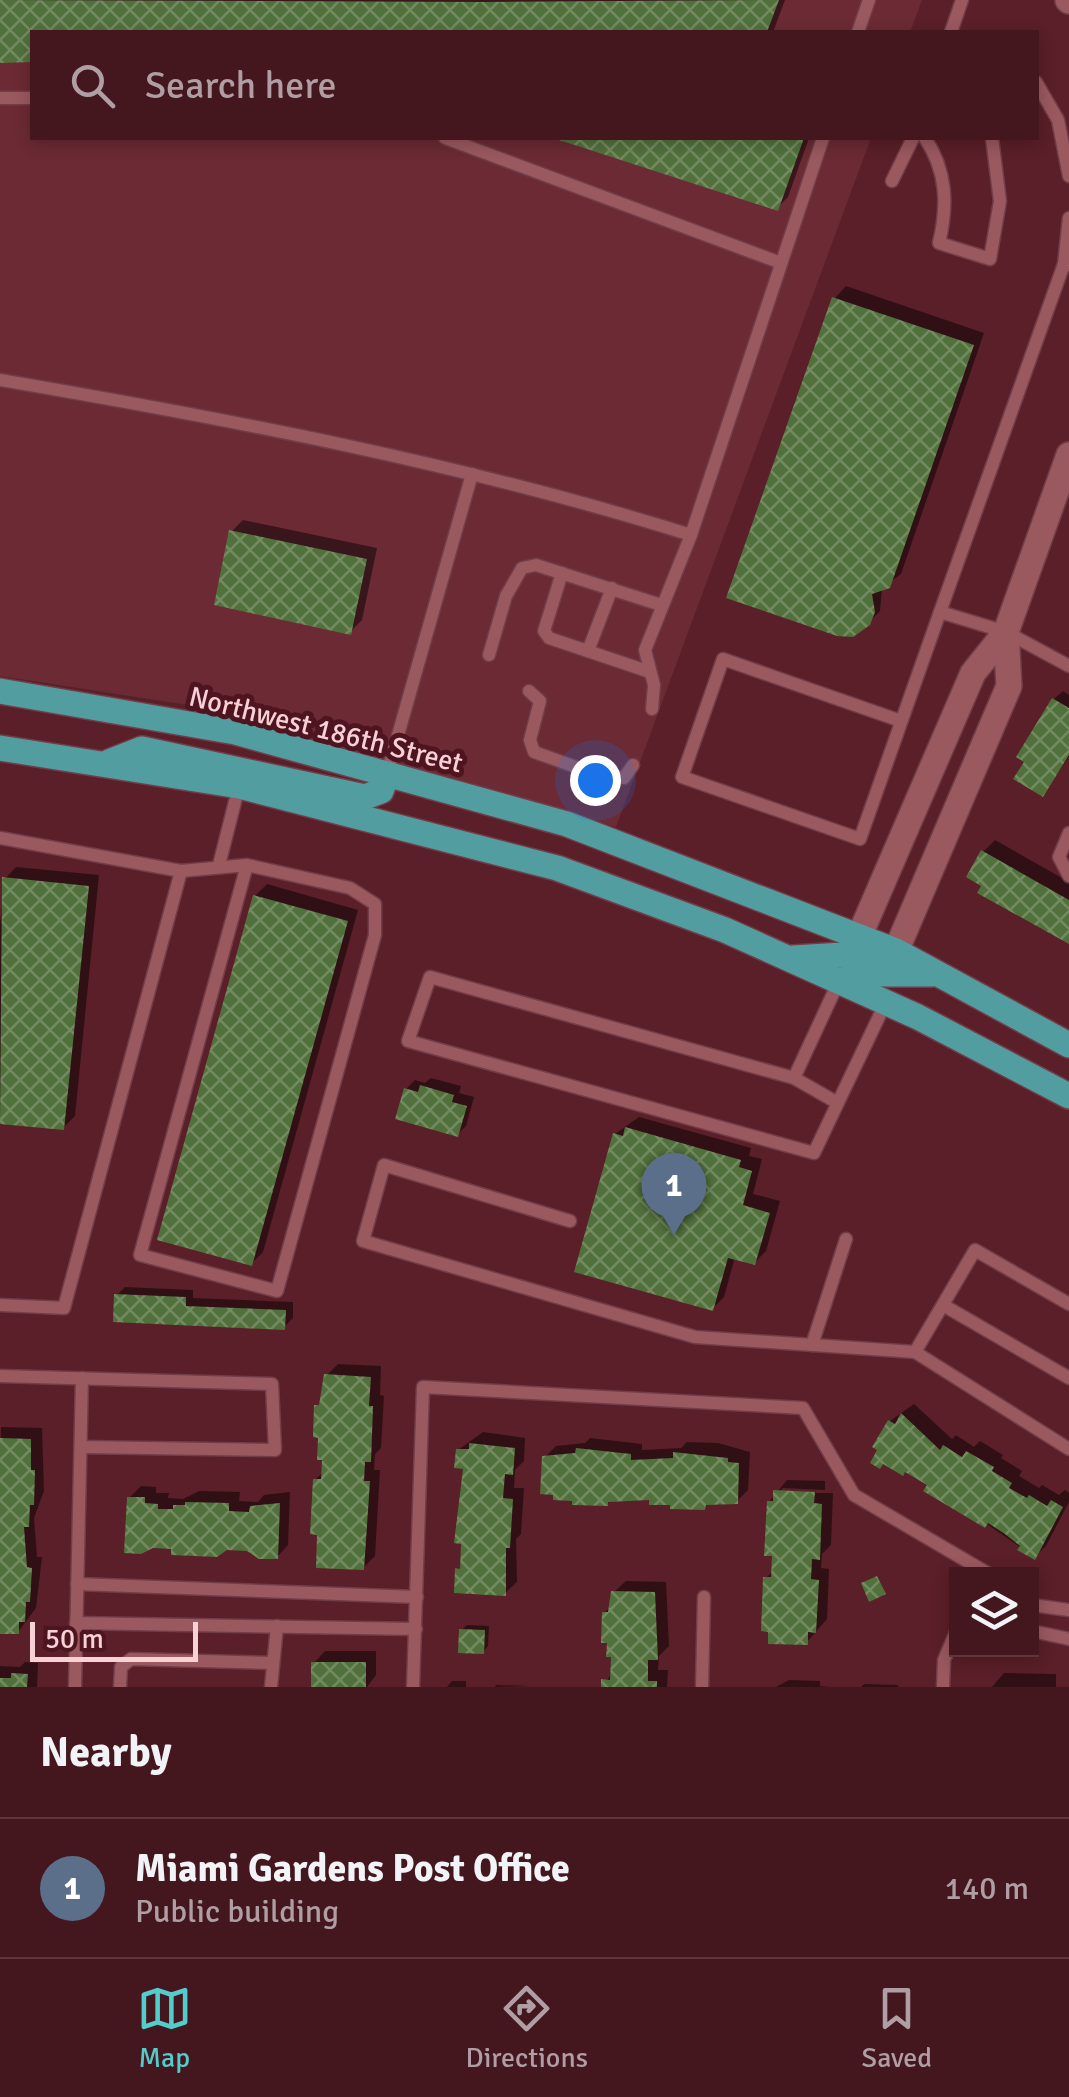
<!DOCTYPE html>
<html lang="en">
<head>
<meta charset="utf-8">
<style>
  :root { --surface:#44171e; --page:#4b2027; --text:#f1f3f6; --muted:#af9fa4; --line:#5c363c; --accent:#53cdcb }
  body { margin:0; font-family:Signika,sans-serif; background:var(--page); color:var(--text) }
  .controls { position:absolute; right:30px; bottom:30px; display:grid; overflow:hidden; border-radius:0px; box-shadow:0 5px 15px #0003 }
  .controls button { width:90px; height:90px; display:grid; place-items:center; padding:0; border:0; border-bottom:2px solid var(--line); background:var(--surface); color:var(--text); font:50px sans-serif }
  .scale { position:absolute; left:30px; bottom:25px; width:168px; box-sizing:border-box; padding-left:10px; border:5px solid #f8d1d4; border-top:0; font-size:28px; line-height:35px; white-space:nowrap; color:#f8d1d4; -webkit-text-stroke:8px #4e141f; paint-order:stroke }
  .you { position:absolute; left:595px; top:780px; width:35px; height:35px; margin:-25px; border:8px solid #fff; border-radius:50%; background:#1a73e8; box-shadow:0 0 0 15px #1a73e833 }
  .badge { display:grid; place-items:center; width:65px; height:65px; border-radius:50%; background:var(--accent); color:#fff; font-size:32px; font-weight:700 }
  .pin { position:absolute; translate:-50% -82px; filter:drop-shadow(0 2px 5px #0008) }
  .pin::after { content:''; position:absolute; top:52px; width:35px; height:30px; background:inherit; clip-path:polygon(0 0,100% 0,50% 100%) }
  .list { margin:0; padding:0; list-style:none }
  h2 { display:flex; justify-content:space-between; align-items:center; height:130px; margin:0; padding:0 40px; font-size:42px }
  h2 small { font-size:32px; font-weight:400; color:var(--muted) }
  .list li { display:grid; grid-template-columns:65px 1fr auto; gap:30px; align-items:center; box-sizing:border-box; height:140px; padding:0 40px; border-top:2px solid var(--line) }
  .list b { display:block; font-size:38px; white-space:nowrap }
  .list p { margin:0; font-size:32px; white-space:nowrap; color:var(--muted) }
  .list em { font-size:32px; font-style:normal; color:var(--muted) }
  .icon { flex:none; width:55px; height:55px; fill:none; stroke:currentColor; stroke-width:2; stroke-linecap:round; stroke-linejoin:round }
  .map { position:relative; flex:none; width:1069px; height:1687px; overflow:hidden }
  .search { position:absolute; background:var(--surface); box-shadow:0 5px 15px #0003; left:30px; right:30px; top:30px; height:110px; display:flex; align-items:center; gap:25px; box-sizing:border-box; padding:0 35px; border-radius:0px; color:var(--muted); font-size:38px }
  .sheet { height:270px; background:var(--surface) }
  nav { display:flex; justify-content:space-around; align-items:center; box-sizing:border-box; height:140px; border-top:2px solid var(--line); background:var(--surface); font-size:28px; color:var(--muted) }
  nav a { display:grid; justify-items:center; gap:5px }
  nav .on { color:var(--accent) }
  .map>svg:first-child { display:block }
  .built { fill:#6b2a34 }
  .shadow { fill:#0007 }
  .building { fill:url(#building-cross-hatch) }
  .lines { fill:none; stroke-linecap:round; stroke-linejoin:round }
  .service-casing { stroke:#713d48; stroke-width:15 }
  .tertiary-casing { stroke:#713d48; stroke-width:28 }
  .primary-casing { stroke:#713d48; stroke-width:28 }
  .service { stroke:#9a585f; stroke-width:12 }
  .tertiary { stroke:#9a585f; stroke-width:25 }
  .primary { stroke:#519d9f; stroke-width:25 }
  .labels { text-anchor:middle; stroke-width:10; stroke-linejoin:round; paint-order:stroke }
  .street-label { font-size:28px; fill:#f8d1d4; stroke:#4e141f }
</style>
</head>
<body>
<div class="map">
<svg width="1069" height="1687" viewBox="0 0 1069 1687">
  <defs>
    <pattern id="building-cross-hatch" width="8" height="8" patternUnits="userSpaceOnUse" patternTransform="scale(2.5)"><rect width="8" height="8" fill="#51713c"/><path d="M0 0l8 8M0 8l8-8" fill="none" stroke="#738b60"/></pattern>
  </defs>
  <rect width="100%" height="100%" fill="#5a1f28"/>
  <polygon class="built" points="0,0 922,0 910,32 32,32 32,138 871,138 616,827 201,707 0,676"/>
  <g class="shadow">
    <polygon points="0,0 785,0 773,32 32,32 32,60 0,60"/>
    <polygon points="559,138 809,138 788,197 777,208"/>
    <polygon points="846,286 984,333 901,574 882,588 880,611 868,623 835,298"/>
    <polygon points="243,520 377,548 362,620 350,632 232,531"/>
    <polygon points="1063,691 1069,695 1069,757 1043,794 1054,699"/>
    <polygon points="995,840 1069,882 1069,942 984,885 983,852"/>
    <polygon points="16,867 99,875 75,1116 63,1128 0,1122 0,924 5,879"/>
    <polygon points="267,884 358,910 263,1252 251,1264 255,896"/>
    <polygon points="431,1078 461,1086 459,1093 474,1097 466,1126 458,1134 406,1089 415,1080 425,1083"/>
    <polygon points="639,1117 751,1148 749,1156 762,1159 753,1194 780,1201 766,1251 754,1263 735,1257 724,1297 713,1308 615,1134"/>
    <polygon points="125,1287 193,1290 193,1298 293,1302 293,1318 284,1327 116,1296"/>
    <polygon points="338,1364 381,1366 380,1395 384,1396 381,1448 375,1454 374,1470 380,1470 375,1556 363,1568 315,1480 323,1472 327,1375"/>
    <polygon points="914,1404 952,1439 956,1435 974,1447 980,1441 1003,1455 1001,1458 1022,1471 1019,1476 1039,1488 1042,1485 1059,1495 1065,1490 1069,1493 1069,1502 1046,1546 1034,1557 930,1484 890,1421"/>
    <polygon points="1,1427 42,1428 44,1491 34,1518 37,1557 42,1557 36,1608 18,1632 0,1631"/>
    <polygon points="483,1432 525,1438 524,1461 515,1470 514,1488 524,1488 521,1534 516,1539 517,1582 505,1593 457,1590 464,1542 466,1467 458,1450"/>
    <polygon points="590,1438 642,1444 642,1450 681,1448 687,1442 718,1443 750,1452 748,1490 737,1501 710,1502 704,1508 652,1498 611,1500 607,1504 544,1458 556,1446 585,1443"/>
    <polygon points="787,1480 825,1481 825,1490 783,1488 778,1493 833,1493 831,1545 822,1554 821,1568 829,1569 827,1619 807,1642 766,1578 774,1570 769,1502"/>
    <polygon points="141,1486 156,1487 156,1493 169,1493 168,1498 183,1499 199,1491 240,1492 239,1501 258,1502 264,1495 290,1492 288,1545 277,1557 247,1548 173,1546 129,1498"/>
    <polygon points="626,1581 666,1582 669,1646 659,1656 658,1670 668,1670 667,1687 603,1687 613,1671 613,1655 604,1613 612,1606 614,1592"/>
    <polygon points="467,1625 489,1626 488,1646 483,1652 462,1630"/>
    <polygon points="325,1651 376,1651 376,1675 367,1687 316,1687 314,1663"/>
    <polygon points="25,1662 38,1663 37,1687 0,1687 0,1666 20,1667"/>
    <polygon points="1004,1673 1056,1674 1056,1687 992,1687"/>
    <polygon points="789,1680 820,1681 820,1686 830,1687 776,1687"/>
    <polygon points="452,1681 466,1681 466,1687 447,1687"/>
    <polygon points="864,1684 897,1685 899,1687 861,1687"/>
    <polygon points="496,1685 531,1686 495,1687"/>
  </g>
  <g class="building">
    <polygon points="0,0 485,2 779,0 767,32 32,32 32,62 0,63"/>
    <polygon points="553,138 804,138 778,211"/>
    <polygon points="832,297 974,345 890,588 872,594 875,612 870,625 853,637 837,636 726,598"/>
    <polygon points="229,530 367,559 351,635 214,605"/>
    <polygon points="1052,698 1069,708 1069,755 1043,797 1013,779 1024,762 1016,757"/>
    <polygon points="981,850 1069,900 1069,944 977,893 981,886 966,877"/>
    <polygon points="2,877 89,886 64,1130 0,1124"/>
    <polygon points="253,895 348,921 252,1266 157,1240"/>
    <polygon points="420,1085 454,1095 452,1102 467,1106 458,1137 395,1119 404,1088 418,1092"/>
    <polygon points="625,1127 741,1160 739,1167 752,1171 743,1205 770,1213 755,1265 728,1258 713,1311 574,1272 613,1133 623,1136"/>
    <polygon points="114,1294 186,1297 186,1306 286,1310 285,1330 113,1322"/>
    <polygon points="324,1374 371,1377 369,1406 373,1406 371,1462 365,1462 364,1481 370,1481 364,1570 316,1568 317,1535 310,1534 313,1479 321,1479 322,1460 317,1460 318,1438 313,1437 314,1405 319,1405"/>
    <polygon points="901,1413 940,1450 943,1445 962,1457 966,1451 994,1467 992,1471 1012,1483 1009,1488 1027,1498 1029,1495 1047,1506 1051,1500 1063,1507 1035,1560 1017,1550 1020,1546 1005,1534 988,1523 985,1528 923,1491 927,1485 905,1472 903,1476 883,1464 880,1469 870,1463 877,1450 872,1447 888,1420 895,1424"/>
    <polygon points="0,1438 31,1439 31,1470 35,1470 34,1505 30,1505 29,1527 24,1527 27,1567 32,1568 30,1602 26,1602 25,1622 19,1622 19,1634 0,1634"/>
    <polygon points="469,1443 515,1448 513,1475 505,1474 503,1498 513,1499 510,1548 506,1548 506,1596 454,1593 455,1568 460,1569 461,1544 454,1543 463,1469 454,1468 456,1449 469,1449"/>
    <polygon points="576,1448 631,1454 631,1460 673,1458 673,1452 728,1458 728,1462 739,1463 738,1504 706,1505 705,1510 670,1509 670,1505 649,1505 649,1500 608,1502 608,1506 572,1505 572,1501 553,1500 553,1495 540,1494 542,1456 575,1453"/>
    <polygon points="773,1490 815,1492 814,1503 822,1504 820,1560 812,1559 811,1579 819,1580 816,1633 808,1632 808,1645 768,1644 768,1632 761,1631 763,1577 771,1577 772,1556 764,1556 767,1501 773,1501"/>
    <polygon points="127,1497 145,1497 145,1503 158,1504 158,1509 173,1509 173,1505 185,1505 185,1502 229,1503 229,1511 249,1512 250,1506 280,1503 278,1559 259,1559 247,1551 227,1550 217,1557 171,1555 171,1549 153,1548 141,1554 124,1553"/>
    <polygon points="877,1576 886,1594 869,1602 861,1583"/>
    <polygon points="611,1591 655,1592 658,1660 648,1660 648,1681 657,1681 657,1687 601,1687 601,1679 610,1680 611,1657 606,1657 607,1643 601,1643 602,1612 608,1612"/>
    <polygon points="459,1629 485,1630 484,1654 458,1653"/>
    <rect x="311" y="1662" width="55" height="25"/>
    <polygon points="11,1673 28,1674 27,1687 0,1687 0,1678 11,1678"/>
  </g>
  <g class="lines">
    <g class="service-casing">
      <g id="service">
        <polyline points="858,32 869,0"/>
        <polyline points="951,32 962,0"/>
        <polyline points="1036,82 1058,120 1069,176"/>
        <polyline points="0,98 32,98"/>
        <polyline points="445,138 781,263"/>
        <path d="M 925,138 C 947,171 948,205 939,243 L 990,259 L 1000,201 L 992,138"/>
        <polyline points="892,181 913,138"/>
        <polyline points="1064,264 1069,218"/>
        <path d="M 0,380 C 233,420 465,464 691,535 L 823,138"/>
        <polyline points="562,573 544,631 549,638 647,671"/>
        <polyline points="940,612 1064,264 1069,265"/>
        <polyline points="588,651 612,588"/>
        <polyline points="489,655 506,596 522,568 536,565 661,605"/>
        <polyline points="529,691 540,701 530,740 534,752 604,777 624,778 633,765"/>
        <polyline points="652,709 654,685 645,650 691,535"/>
        <polyline points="901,721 723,659 682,777 860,839 940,612 1006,632 1069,666"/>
        <polyline points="387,774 472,474"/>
        <polyline points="1069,833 1059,857 1069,876"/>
        <polyline points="0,838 181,871 64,1308 0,1305"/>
        <polyline points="219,865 239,786"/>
        <polyline points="181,871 247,865 140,1255 277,1291 375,935 375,904 350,888 247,865"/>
        <polyline points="794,1078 839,981"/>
        <polyline points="836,1102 794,1078 430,977 408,1041 814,1153 886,1002"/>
        <polyline points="570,1221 384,1165 363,1241 695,1337 915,1352 1069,1449"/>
        <polyline points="943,1305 1069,1378"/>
        <polyline points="812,1345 846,1239"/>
        <polyline points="915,1352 975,1250 1069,1304"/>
        <polyline points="0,1376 272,1384 275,1450 81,1447"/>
        <polyline points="77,1584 417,1597"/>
        <polyline points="1032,1605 1069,1610"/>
        <polyline points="76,1623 416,1629"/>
        <polyline points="1032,1631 1069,1639"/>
        <polyline points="75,1687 82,1378"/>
        <polyline points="120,1687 121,1667 131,1659 273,1663"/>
        <polyline points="271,1687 277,1626"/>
        <polyline points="413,1687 423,1387 803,1408 854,1495 989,1574"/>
        <polyline points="702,1687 704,1597"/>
        <polyline points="943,1687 944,1660 956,1632"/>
      </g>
    </g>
    <g class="tertiary-casing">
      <g id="tertiary">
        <polyline points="1068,0 1069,1"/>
        <polyline points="859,937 973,673 1006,632 1069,455"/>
        <polyline points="896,951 1009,686 1006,632"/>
      </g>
    </g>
    <g class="primary-casing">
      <g id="primary">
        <polyline points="0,691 235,732 567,824 896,951 1069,1045"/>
        <polyline points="0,748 239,786 557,868 725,930 918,1017 1069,1096"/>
        <polyline points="109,762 142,749 365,797 381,791 387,774"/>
        <polyline points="793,958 893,952"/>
        <polyline points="839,981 863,974 932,974"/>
      </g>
    </g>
    <use href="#service" class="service"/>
    <use href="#tertiary" class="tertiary"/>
    <use href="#primary" class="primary"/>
  </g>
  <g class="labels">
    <g class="street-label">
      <text transform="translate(326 729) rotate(14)" y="10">Northwest 186th Street</text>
    </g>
  </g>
</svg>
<div class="controls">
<button><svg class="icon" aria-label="layers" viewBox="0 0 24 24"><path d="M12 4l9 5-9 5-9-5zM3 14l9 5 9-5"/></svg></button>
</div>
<div class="scale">50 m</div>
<div class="you"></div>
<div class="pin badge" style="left:674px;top:1235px;background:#5c6f8a">1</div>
<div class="search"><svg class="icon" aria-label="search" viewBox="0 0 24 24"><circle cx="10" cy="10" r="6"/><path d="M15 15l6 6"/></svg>Search here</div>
</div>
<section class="sheet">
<h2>Nearby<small></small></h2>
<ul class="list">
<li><span class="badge" style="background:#5c6f8a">1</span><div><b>Miami Gardens Post Office</b><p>Public building</p></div><em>140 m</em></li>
</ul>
</section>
<nav>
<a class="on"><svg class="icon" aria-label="map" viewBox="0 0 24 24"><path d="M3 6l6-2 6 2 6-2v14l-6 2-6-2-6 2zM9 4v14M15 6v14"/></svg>Map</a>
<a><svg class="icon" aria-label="directions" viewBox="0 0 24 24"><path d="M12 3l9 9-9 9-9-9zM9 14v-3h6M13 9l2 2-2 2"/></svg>Directions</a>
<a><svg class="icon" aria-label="saved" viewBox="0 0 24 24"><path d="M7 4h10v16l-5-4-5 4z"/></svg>Saved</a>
</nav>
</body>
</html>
